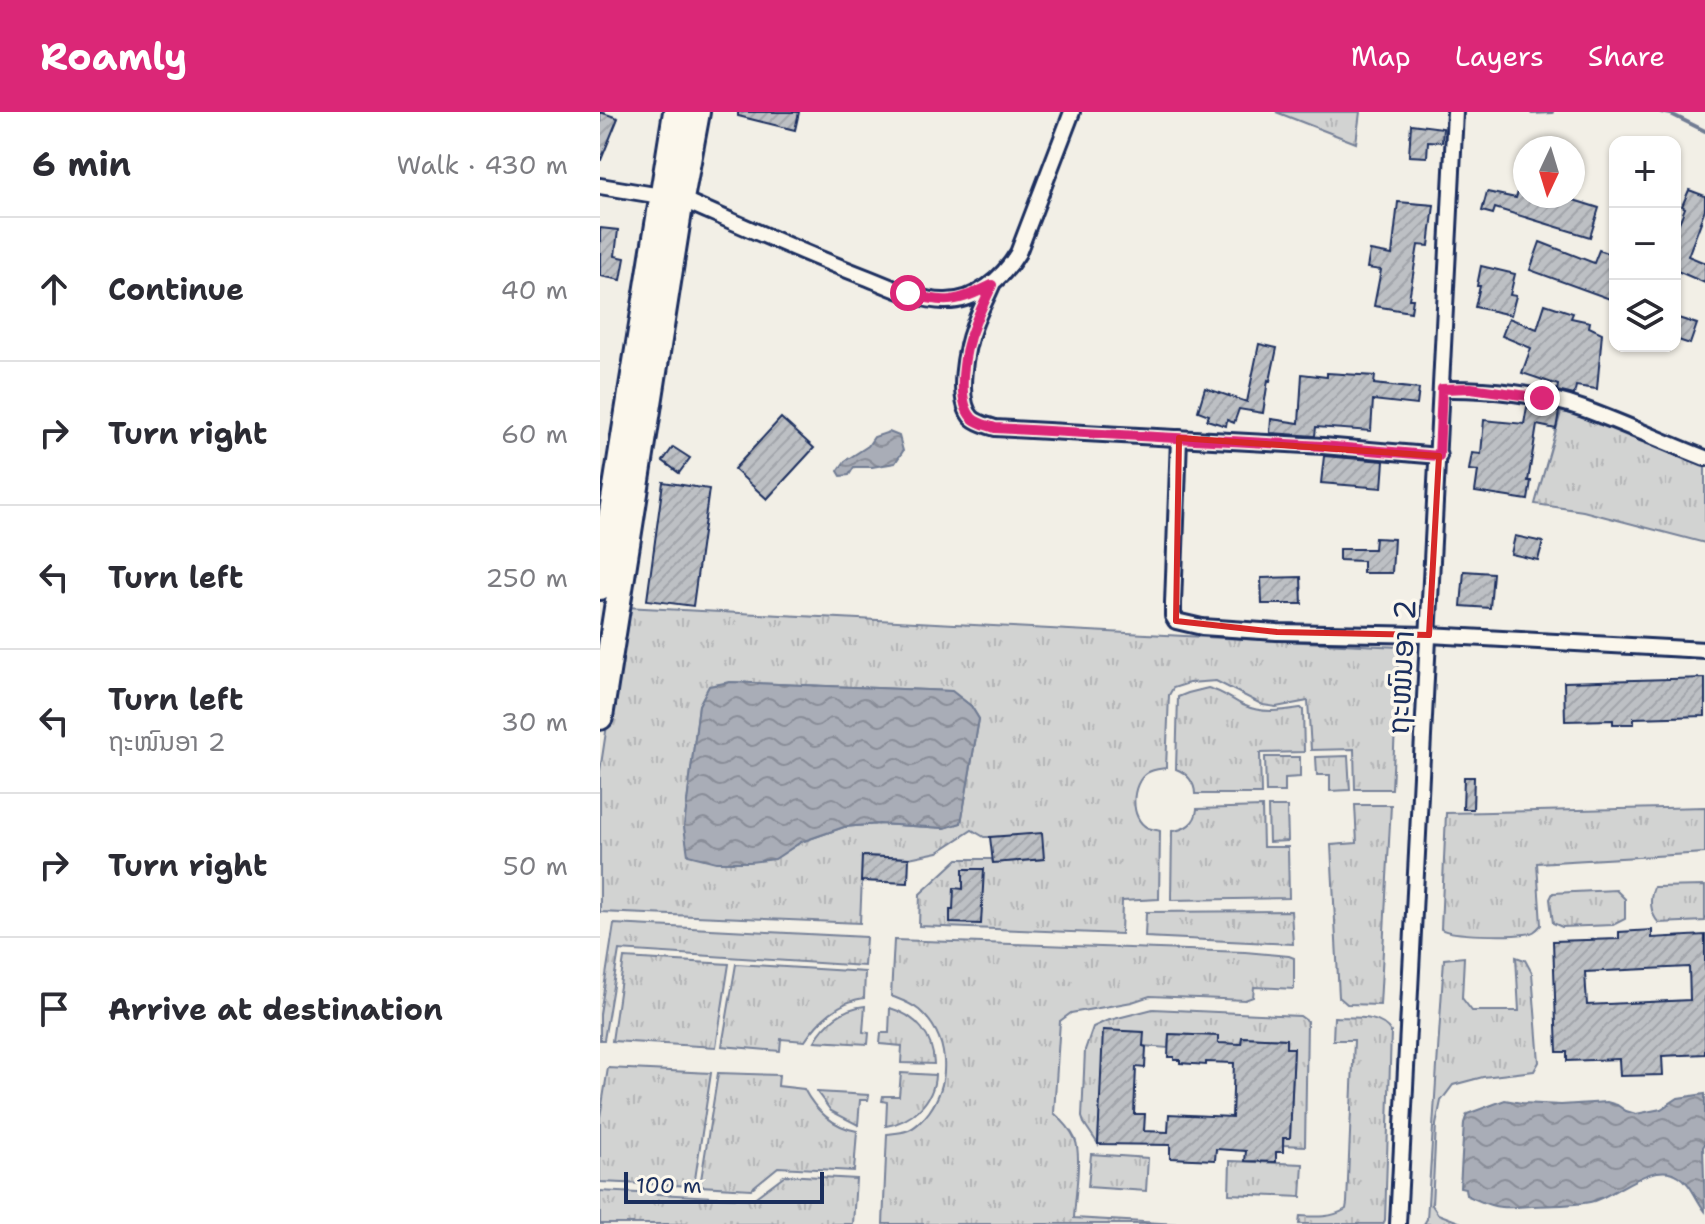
<!DOCTYPE html>
<html lang="en">
<head>
<meta charset="utf-8">
<style>
  :root { --surface:#fff; --page:#f2f2f3; --text:#2b2b33; --muted:#7c7c81; --line:#e1e1e2; --accent:#db2777 }
  body { margin:0; font-family:"Shantell Sans","Noto Sans Lao",sans-serif; background:var(--page); color:var(--text) }
  .controls { position:absolute; right:24px; top:24px; display:grid; overflow:hidden; border-radius:16px; box-shadow:0 2px 6px #0004 }
  .controls button { width:72px; height:72px; display:grid; place-items:center; padding:0; border:0; border-bottom:2px solid var(--line); background:var(--surface); color:var(--text); font:40px sans-serif }
  .compass { position:absolute; left:913px; top:24px; width:72px; height:72px; border-radius:50%; background:var(--surface); box-shadow:0 2px 6px #0004; rotate:184deg }
  .scale { position:absolute; left:24px; bottom:20px; width:200px; box-sizing:border-box; padding-left:8px; border:4px solid #1b2f5e; border-top:0; font-size:22px; line-height:28px; white-space:nowrap; color:#1b2f5e; -webkit-text-stroke:6px #fbf7ec; paint-order:stroke }
  .stop { position:absolute; width:24px; height:24px; margin:-18px; border:6px solid #db2777; border-radius:50%; background:#fff }
  .stop.end { background:#db2777; border-color:#fff; box-shadow:0 2px 8px #0008 }
  .list { margin:0; padding:0; list-style:none }
  h2 { display:flex; justify-content:space-between; align-items:center; height:104px; margin:0; padding:0 32px; font-size:34px }
  h2 small { font-size:26px; font-weight:400; color:var(--muted) }
  .list li { display:grid; grid-template-columns:52px 1fr auto; gap:24px; align-items:center; box-sizing:border-box; height:144px; padding:0 32px; border-top:2px solid var(--line) }
  .list b { display:block; font-size:30px; white-space:nowrap }
  .list p { margin:0; font-size:26px; white-space:nowrap; color:var(--muted) }
  .list em { font-size:26px; font-style:normal; color:var(--muted) }
  .icon { flex:none; width:44px; height:44px; fill:none; stroke:currentColor; stroke-width:2; stroke-linecap:round; stroke-linejoin:round }
  .map { position:relative; flex:none; width:1105px; height:1112px; overflow:hidden }
  header { display:flex; align-items:center; gap:48px; box-sizing:border-box; height:112px; padding:0 40px; background:var(--accent); color:#fff }
  header strong { font-size:38px }
  nav { display:flex; gap:44px; margin-inline-start:auto; font-size:28px }
  main { display:flex }
  aside { flex:1; background:var(--surface) }
  .map>svg:first-child { display:block }
  .grass { fill:url(#grass-tufts); stroke:#768198; stroke-width:2; fill-rule:evenodd }
  .water { fill:url(#water-waves); stroke:#707b93; stroke-width:2 }
  .lines { fill:none; stroke-linecap:round; stroke-linejoin:round }
  .stream { stroke:#707b93; stroke-width:4 }
  .building { fill:url(#building-hatch); stroke:#1b2f5e; stroke-width:2; fill-rule:evenodd }
  .street-casing { stroke:#1b2f5e; stroke-width:20 }
  .highway-casing { stroke:#1b2f5e; stroke-width:30 }
  .street { stroke:#fbf7ec; stroke-width:14 }
  .highway { stroke:#fbf7ec; stroke-width:24 }
  .route { stroke:#db2777; stroke-width:10 }
  .marked { fill:none; stroke:#d62828; stroke-width:6; stroke-linejoin:round }
  .labels { text-anchor:middle; stroke-width:7; stroke-linejoin:round; paint-order:stroke }
  .street-label { font-size:30px; fill:#1b2f5e; stroke:#fbf7ec }
</style>
</head>
<body>
<header>
<strong>Roamly</strong>
<nav><a>Map</a><a>Layers</a><a>Share</a></nav>
</header>
<main>
<aside>
<h2>6 min<small>Walk · 430 m</small></h2>
<ul class="list">
<li><svg class="icon" aria-label="ahead" viewBox="0 0 24 24"><path d="M12 20V5M6 11l6-6 6 6"/></svg><div><b>Continue</b></div><em>40 m</em></li>
<li><svg class="icon" aria-label="right" viewBox="0 0 24 24"><path d="M7 20v-9h11M14 6l5 5-5 5"/></svg><div><b>Turn right</b></div><em>60 m</em></li>
<li><svg class="icon" aria-label="left" viewBox="0 0 24 24"><path d="M17 20v-9H6M10 6l-5 5 5 5"/></svg><div><b>Turn left</b></div><em>250 m</em></li>
<li><svg class="icon" aria-label="left" viewBox="0 0 24 24"><path d="M17 20v-9H6M10 6l-5 5 5 5"/></svg><div><b>Turn left</b><p>ຖະໜົນອາ 2</p></div><em>30 m</em></li>
<li><svg class="icon" aria-label="right" viewBox="0 0 24 24"><path d="M7 20v-9h11M14 6l5 5-5 5"/></svg><div><b>Turn right</b></div><em>50 m</em></li>
<li><svg class="icon" aria-label="arrive" viewBox="0 0 24 24"><path d="M6 21V4h12l-3 4 3 4H6"/></svg><div><b>Arrive at destination</b></div></li>
</ul>
</aside>
<div class="map">
<svg width="1105" height="1112" viewBox="0 0 1105 1112">
  <defs>
    <pattern id="grass-tufts" width="24" height="20" patternUnits="userSpaceOnUse" patternTransform="scale(2)"><rect width="24" height="20" fill="#d2d3d2"/><path d="M3 7l-1-3M5 7V3M7 7l1-3M15 17l-1-3M17 17v-4M19 17l1-3" fill="none" stroke="#b4b5b7"/></pattern>
    <pattern id="water-waves" width="16" height="10" patternUnits="userSpaceOnUse" patternTransform="scale(2)"><rect width="16" height="10" fill="#a9adb7"/><path d="M0 5q4-4 8 0t8 0" fill="none" stroke="#898d98"/></pattern>
    <pattern id="building-hatch" width="6" height="6" patternUnits="userSpaceOnUse" patternTransform="scale(2)"><rect width="6" height="6" fill="#bdc0c4"/><path d="M-1 1l2-2M0 6l6-6M5 7l2-2" fill="none" stroke="#a2a5ab"/></pattern>
  </defs>
  <rect width="100%" height="100%" fill="#f2efe6"/>
  <filter id="ink" filterUnits="userSpaceOnUse"><feTurbulence type="fractalNoise" baseFrequency=".0125" numOctaves="2"/><feDisplacementMap in="SourceGraphic" scale="16" xChannelSelector="R" yChannelSelector="G"/><feConvolveMatrix kernelMatrix="1 2 1 2 8 2 1 2 1" color-interpolation-filters="sRGB"/></filter>
  <g filter="url(#ink)">
    <g class="grass">
      <polygon points="676,0 760,0 756,31"/>
      <polygon points="961,300 980,303 1105,354 1105,431 983,399 935,392"/>
      <path d="M 25,495 L 799,535 L 792,677 L 755,677 L 754,637 L 711,638 L 708,589 L 676,595 L 663,593 L 616,569 L 589,571 L 573,576 L 569,583 L 566,656 C 559,657 553,657 547,661 C 531,671 529,707 548,716 C 550,717 558,718 560,719 L 559,787 L 522,789 L 521,822 L 319,814 L 320,782 L 358,747 L 392,747 L 393,751 L 444,747 L 390,725 L 384,725 L 372,718 L 338,740 L 309,746 L 263,744 L 260,811 L 0,800 L 0,659 ZM 130,570 L 351,579 L 371,594 L 379,607 L 361,711 L 344,716 L 279,712 L 244,715 L 201,730 L 174,747 L 84,715 L 99,593 L 109,575 Z"/>
      <path d="M 608,576 C 621,579 631,587 643,593 C 662,602 681,599 701,596 L 703,598 L 704,640 L 660,641 L 661,682 L 595,682 C 595,671 587,661 576,657 L 578,585 L 588,581 Z"/>
      <polygon points="748,644 750,678 730,679 730,663 717,663 716,645"/>
      <polygon points="665,645 700,645 700,665 685,666 685,680 666,680"/>
      <polygon points="755,693 791,693 780,893 747,892 739,885 731,733 757,731"/>
      <path d="M 662,695 L 663,735 L 688,735 L 689,786 L 571,788 L 572,719 C 585,718 596,711 597,697 Z"/>
      <polygon points="668,695 687,695 688,729 669,730"/>
      <path d="M 1105,695 L 1105,741 L 937,751 L 941,813 C 936,819 932,822 925,822 C 909,824 852,824 841,817 L 846,701 Z"/>
      <path d="M 1105,774 L 1105,809 L 1059,811 C 1050,802 1049,787 1054,775 Z"/>
      <polygon points="1016,778 1025,787 1025,807 1013,813 962,815 953,811 950,787 953,781"/>
      <polygon points="691,799 693,832 545,825 546,800"/>
      <polygon points="14,812 266,825 264,854 19,838 4,928 0,928 0,902"/>
      <path d="M 294,828 L 645,840 L 689,844 L 694,846 L 694,877 L 654,875 L 653,885 L 645,888 L 550,884 L 532,890 L 471,901 L 460,909 L 454,1001 C 462,1008 470,1016 475,1027 C 482,1044 475,1085 474,1106 L 579,1112 L 283,1112 L 287,1022 C 293,1021 300,1021 306,1019 C 314,1017 324,1007 329,1000 C 352,968 349,924 319,898 C 310,891 301,888 291,884 Z"/>
      <polygon points="864,845 862,886 872,899 919,899 916,845 925,848 932,861 939,950 934,959 883,965 853,973 841,989 836,1013 832,1093 838,1102 864,1112 824,1112 827,1107 844,847"/>
      <polygon points="24,846 129,852 116,935 12,929"/>
      <path d="M 136,852 L 265,860 L 264,886 C 239,889 218,909 205,929 L 181,927 L 180,939 L 122,934 Z"/>
      <path d="M 265,894 L 263,920 L 269,921 L 268,932 L 215,929 C 225,911 243,896 265,894 Z"/>
      <path d="M 290,896 C 317,904 333,924 334,952 L 301,951 L 302,934 L 280,932 L 281,921 L 289,921 Z"/>
      <polygon points="553,897 700,904 707,909 705,1034 683,1033 684,1026 690,1026 694,937 686,936 686,927 642,925 641,932 634,932 634,939 618,938 618,924 569,922 568,936 543,934 504,918 498,1032 484,1011 482,1005 485,938 493,915 506,909"/>
      <path d="M 734,905 C 754,906 780,902 791,920 L 785,1108 L 783,1112 L 699,1112 L 700,1104 C 716,1105 732,1106 746,1097 L 747,1091 L 754,928 L 733,928 Z"/>
      <polygon points="8,956 111,961 94,1074 0,1070 0,1005"/>
      <path d="M 118,961 L 179,963 L 178,974 L 204,977 C 215,998 233,1015 257,1019 L 254,1059 L 178,1055 L 151,1077 L 100,1074 Z"/>
      <path d="M 301,961 L 335,963 C 334,990 311,1010 286,1014 L 287,990 L 282,989 L 283,984 L 299,984 Z"/>
      <polygon points="217,980 269,983 268,988 260,988 258,1013 231,999"/>
      <polygon points="491,1042 548,1046 546,1079 488,1075"/>
      <polygon points="630,1049 703,1052 701,1085 629,1082"/>
      <polygon points="185,1063 256,1067 253,1112 0,1112 0,1079 153,1087"/>
    </g>
    <g class="water">
      <polygon points="289,320 299,324 303,339 295,351 272,355 254,355 249,363 241,364 238,359 245,349 268,334 274,325"/>
      <polygon points="130,570 352,579 371,594 379,607 361,711 345,716 279,712 244,715 201,730 175,747 150,750 116,750 88,743 84,715 99,593 109,574"/>
      <path d="M 1105,982 L 1105,1032 L 1103,1035 L 1105,1099 C 1096,1088 1091,1071 1079,1064 C 1054,1047 1018,1082 994,1089 C 974,1094 953,1093 932,1094 C 922,1094 911,1096 901,1095 C 888,1094 878,1088 866,1083 L 865,1076 L 860,1075 L 864,1011 L 867,1002 L 905,988 L 922,991 L 961,993 L 1007,990 L 1017,993 L 1026,999 L 1036,1002 L 1061,997 L 1078,986 Z"/>
    </g>
    <g class="lines">
      <g class="stream">
        <polyline points="1061,0 1071,2 1105,19"/>
        <polyline points="932,1 952,0"/>
      </g>
    </g>
    <g class="building">
      <polygon points="0,0 18,6 1,48 0,48"/>
      <polygon points="138,0 199,0 195,18 138,4"/>
      <polygon points="811,12 843,16 842,30 828,29 827,45 809,44"/>
      <polygon points="923,64 925,64 925,84 961,84 999,96 990,125 895,96 893,102 882,99 887,80 916,86"/>
      <polygon points="1089,78 1105,84 1105,97 1100,110 1101,110 1088,144 1105,151 1105,171 1075,158 1075,121 1085,96 1082,94"/>
      <polygon points="798,90 834,93 829,134 818,133 809,187 813,187 811,200 774,194 781,158 767,156 770,139 792,143"/>
      <polygon points="0,116 18,118 15,144 25,146 21,168 0,164"/>
      <polygon points="940,130 994,151 999,138 1015,144 1015,175 1010,187 930,158"/>
      <polygon points="881,154 915,162 910,183 916,184 911,203 875,195 880,174 877,174"/>
      <polygon points="945,192 973,201 971,206 990,210 989,215 1002,221 997,277 976,274 974,283 957,279 958,273 922,261 931,236 902,224 909,206 937,217"/>
      <polygon points="1075,205 1097,212 1090,232 1075,227"/>
      <polygon points="659,232 677,236 670,269 668,268 663,301 639,297 634,311 627,308 626,314 607,308 609,303 598,299 605,276 647,290"/>
      <polygon points="727,261 775,264 774,272 819,277 817,293 773,288 771,319 716,315 715,324 670,321 671,307 699,311 702,262 727,265"/>
      <polygon points="927,295 959,300 956,317 937,313 928,369 931,369 928,388 875,380 878,359 869,358 872,341 881,342 884,308 924,312"/>
      <polygon points="181,306 214,336 167,387 134,357"/>
      <polygon points="73,335 90,346 79,361 63,349"/>
      <polygon points="724,344 784,349 782,376 721,371"/>
      <polygon points="63,370 109,377 93,494 47,488"/>
      <polygon points="915,424 943,430 938,448 911,442"/>
      <polygon points="775,426 794,427 792,461 763,461 763,449 739,448 739,437 774,437"/>
      <polygon points="864,459 893,461 890,496 861,494"/>
      <polygon points="701,465 702,492 662,492 661,466"/>
      <polygon points="1105,566 1105,604 1034,606 1034,612 1013,612 1013,608 965,609 964,570"/>
      <polygon points="864,665 874,665 873,697 863,697"/>
      <polygon points="442,721 444,747 393,751 390,725"/>
      <polygon points="262,744 309,746 308,771 261,769"/>
      <polygon points="363,757 384,757 381,812 350,811 350,798 353,798 354,776 363,777"/>
      <path d="M 1052,818 L 1052,826 L 1105,823 L 1105,942 L 1062,944 L 1063,963 L 1020,964 L 1019,947 L 967,949 L 967,940 L 957,940 L 953,829 L 1019,827 L 1019,820 ZM 1089,855 L 1090,888 L 987,893 L 985,860 Z"/>
      <polygon points="503,918 544,920 543,934 546,935 545,956 536,955 534,1002 545,1002 544,1019 568,1020 569,1002 632,1005 634,951 606,950 606,953 580,951 580,948 574,948 574,945 568,945 569,922 618,924 618,931 641,932 642,925 686,927 686,936 694,936 690,1026 683,1026 683,1040 676,1040 676,1050 645,1049 646,1039 616,1037 615,1048 570,1046 570,1033 498,1032"/>
    </g>
    <g class="lines">
      <g class="street-casing">
        <g id="street">
          <polyline points="0,74 61,84"/>
          <path d="M 81,87 C 143,114 205,142 268,166 C 291,175 319,189 344,189 C 376,190 403,166 418,141 L 472,0"/>
          <path d="M 392,173 C 386,187 379,200 374,214 C 366,235 355,288 372,306 C 379,312 387,313 395,316 L 723,334 L 839,344"/>
          <path d="M 842,277 C 885,276 943,282 984,297 C 1025,312 1064,330 1105,346"/>
          <polyline points="579,326 573,492 573,504 576,509 602,515 677,520 829,523 1105,538"/>
          <polyline points="798,1112 855,0"/>
        </g>
      </g>
      <g class="highway-casing">
        <g id="highway">
          <polyline points="0,475 76,0"/>
          <polyline points="0,605 81,87 97,0"/>
        </g>
      </g>
      <use href="#street" class="street"/>
      <use href="#highway" class="highway"/>
    </g>
  </g>
  <g class="lines" filter="url(#ink)">
    <path class="route" d="M 308,181 C 346,193 357,190 392,173 C 386,187 379,200 374,214 C 365,235 355,288 372,306 C 378,312 387,313 395,316 L 723,334 L 839,344 L 842,277 L 871,276 L 942,286"/>
  </g>
  <path class="marked" d="M 579,326 L 839,344 L 829,523 L 677,520 L 576,509 Z"/>
  <g class="labels">
    <g class="street-label">
      <text transform="translate(802 555) rotate(-87)" y="10">ຖະໜົນອາ 2</text>
    </g>
  </g>
</svg>
<div class="controls">
<button>+</button>
<button>−</button>
<button><svg class="icon" aria-label="layers" viewBox="0 0 24 24"><path d="M12 4l9 5-9 5-9-5zM3 14l9 5 9-5"/></svg></button>
</div>
<svg class="compass" viewBox="-18 -18 36 36"><path d="M0-13l5 13h-10z" fill="#e53935"/><path d="M0 13l5-13h-10z" fill="#7c7c81"/></svg>
<div class="scale">100 m</div>
<div class="stop" style="left:308px;top:181px"></div>
<div class="stop end" style="left:942px;top:286px"></div>
</div>
</main>
</body>
</html>
